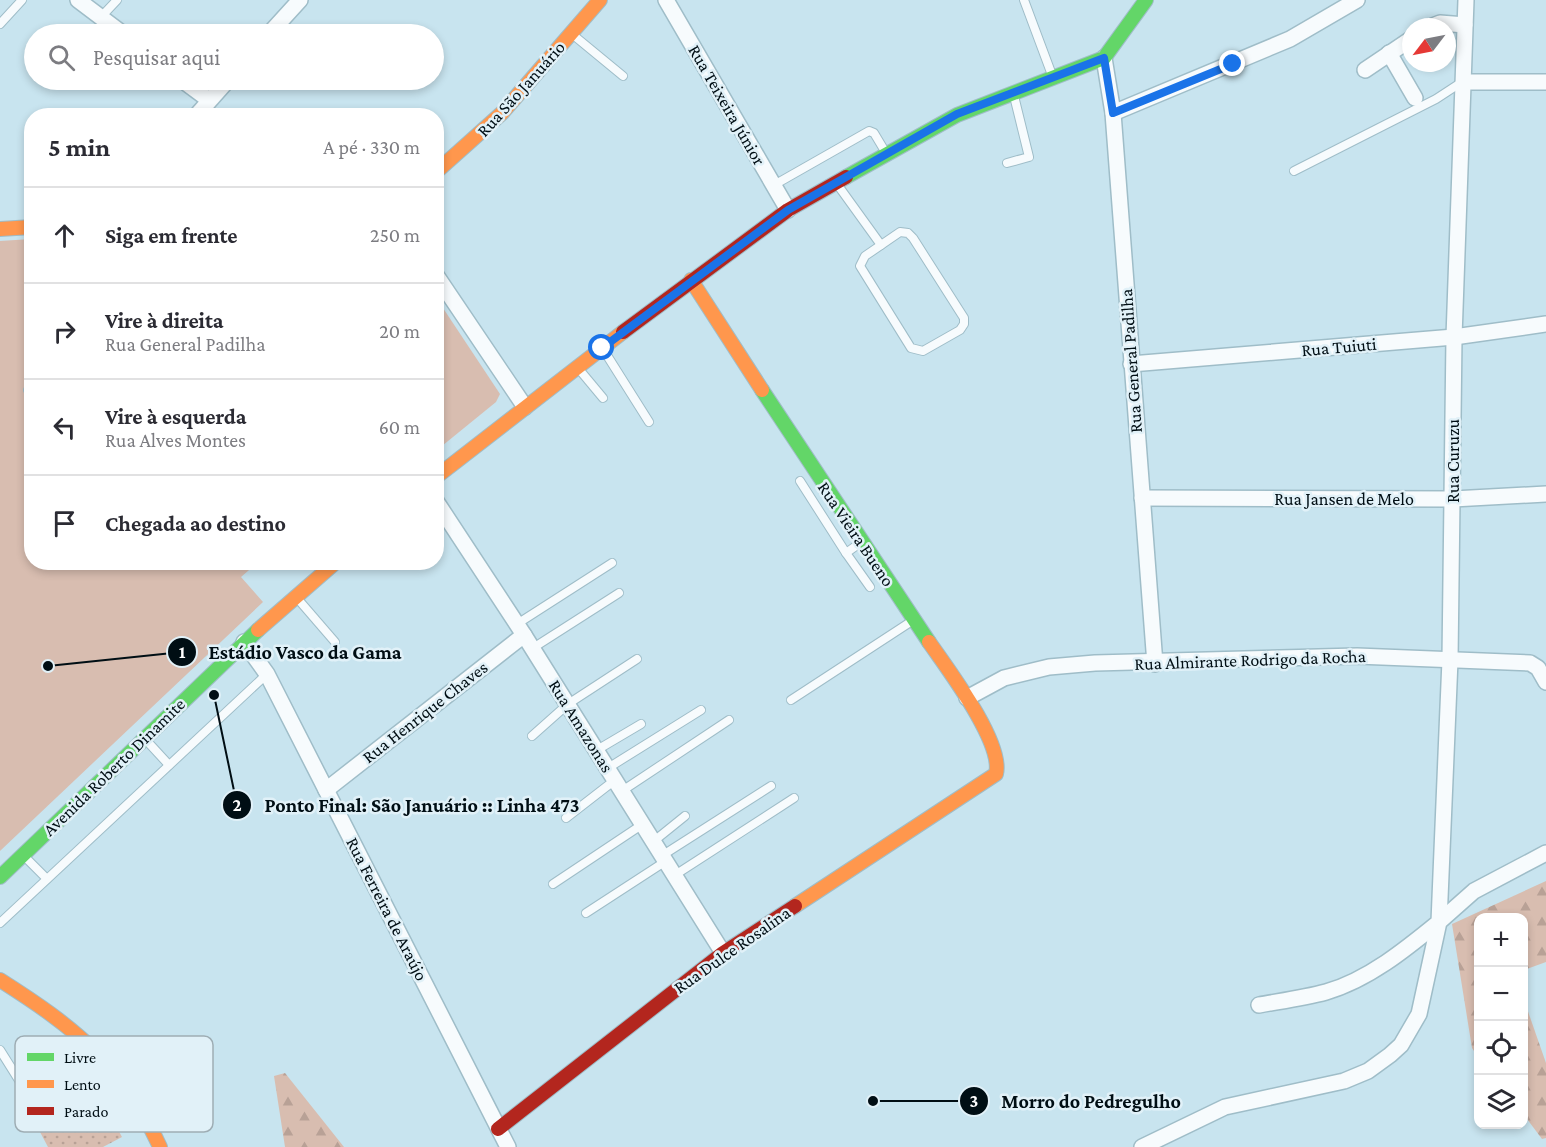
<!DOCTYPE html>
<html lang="pt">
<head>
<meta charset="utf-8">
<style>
  :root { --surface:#fff; --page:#f2f2f3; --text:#2b2b33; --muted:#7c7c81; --line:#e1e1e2 }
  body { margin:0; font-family:"Crimson Pro",serif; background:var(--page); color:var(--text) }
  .controls { position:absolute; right:18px; bottom:18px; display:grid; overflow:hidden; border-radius:12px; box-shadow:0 3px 9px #0003 }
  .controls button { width:54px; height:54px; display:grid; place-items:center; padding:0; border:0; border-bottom:2px solid var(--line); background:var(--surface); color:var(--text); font:30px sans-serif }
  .compass { position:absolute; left:1402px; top:18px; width:54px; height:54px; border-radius:50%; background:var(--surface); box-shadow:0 3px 9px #0003; rotate:238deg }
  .stop { position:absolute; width:18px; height:18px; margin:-14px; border:4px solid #1a73e8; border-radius:50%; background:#fff }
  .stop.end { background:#1a73e8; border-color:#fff; box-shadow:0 2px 6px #0008 }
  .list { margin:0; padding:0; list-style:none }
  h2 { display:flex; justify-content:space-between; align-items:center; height:78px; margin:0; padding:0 24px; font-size:26px }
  h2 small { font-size:20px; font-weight:400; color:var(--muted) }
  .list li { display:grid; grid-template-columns:39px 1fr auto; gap:18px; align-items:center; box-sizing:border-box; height:96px; padding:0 24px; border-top:2px solid var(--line) }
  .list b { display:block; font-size:22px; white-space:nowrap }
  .list p { margin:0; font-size:20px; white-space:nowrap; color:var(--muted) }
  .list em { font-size:20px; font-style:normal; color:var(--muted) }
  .icon { flex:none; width:33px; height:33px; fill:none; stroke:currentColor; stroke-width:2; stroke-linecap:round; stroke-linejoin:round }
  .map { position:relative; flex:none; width:1546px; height:1147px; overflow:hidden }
  .search { position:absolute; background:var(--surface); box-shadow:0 3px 9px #0003; left:24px; top:24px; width:420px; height:66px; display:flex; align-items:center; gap:15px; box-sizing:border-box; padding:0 21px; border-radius:33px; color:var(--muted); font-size:22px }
  .panel { position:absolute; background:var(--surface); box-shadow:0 3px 9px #0003; left:24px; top:108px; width:420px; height:462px; border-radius:24px }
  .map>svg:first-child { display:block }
  .forest { fill:url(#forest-firs) }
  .park { fill:url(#park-dots) }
  .garden { fill:#d8bdb0 }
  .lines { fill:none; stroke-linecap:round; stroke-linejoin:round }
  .lane-casing { stroke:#9fbdc8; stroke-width:10 }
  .street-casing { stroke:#9fbdc8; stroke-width:18 }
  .fast-casing { stroke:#9fbdc8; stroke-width:16 }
  .slow-casing { stroke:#9fbdc8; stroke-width:16 }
  .jam-casing { stroke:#9fbdc8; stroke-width:16 }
  .lane { stroke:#f7fbfd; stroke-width:8 }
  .street { stroke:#f7fbfd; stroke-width:15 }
  .fast { stroke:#63d668; stroke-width:14 }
  .slow { stroke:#ff974d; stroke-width:14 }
  .jam { stroke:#b3261e; stroke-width:14 }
  .route { stroke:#1a73e8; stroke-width:8 }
  .labels { text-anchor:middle; stroke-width:5; stroke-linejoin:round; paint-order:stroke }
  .street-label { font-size:18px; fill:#000e14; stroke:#e1f1f8 }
  .key { fill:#e1f1f8; stroke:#9eadb4; stroke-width:1.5 }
  .key-label { font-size:16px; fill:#000e14 }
  .leader { fill:none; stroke:#000e14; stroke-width:2 }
  .callout-dot { fill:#000e14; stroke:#e1f1f8; stroke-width:2 }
  .mark-label { font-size:18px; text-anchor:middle; font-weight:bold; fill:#fff }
  .callout-label { font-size:20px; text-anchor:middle; font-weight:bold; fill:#000e14; stroke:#e1f1f8; stroke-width:5; stroke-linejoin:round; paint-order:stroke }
</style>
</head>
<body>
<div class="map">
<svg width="1546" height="1147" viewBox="0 0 1546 1147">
  <defs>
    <pattern id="forest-firs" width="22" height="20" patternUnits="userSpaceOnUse" patternTransform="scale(1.5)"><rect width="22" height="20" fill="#d8bdb0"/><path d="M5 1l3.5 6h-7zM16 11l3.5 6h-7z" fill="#b8a196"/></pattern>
    <pattern id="park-dots" width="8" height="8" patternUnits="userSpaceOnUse" patternTransform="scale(1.5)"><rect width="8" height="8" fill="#d8bdb0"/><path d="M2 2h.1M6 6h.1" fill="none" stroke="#b8a196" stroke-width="1.8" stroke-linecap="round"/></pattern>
  </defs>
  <rect width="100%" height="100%" fill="#c8e4ef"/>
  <g class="forest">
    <polygon points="1546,881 1546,962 1524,970 1524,918 1478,918 1478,1057 1472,1048 1452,924"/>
    <polygon points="1524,1000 1546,1063 1546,1138 1542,1139 1524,1115"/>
    <polygon points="285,1073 344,1147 285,1147 274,1076"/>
  </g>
  <polygon class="park" points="100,1097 122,1137 103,1147 48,1147 40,1132"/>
  <g class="garden">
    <polygon points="31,239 32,562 257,563 241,577 263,602 0,851 0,241"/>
    <polygon points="437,299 500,394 496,402 437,450"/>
  </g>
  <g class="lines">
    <g class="lane-casing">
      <g id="lane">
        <polyline points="1024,0 1052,75"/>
        <polyline points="101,17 117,0"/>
        <polyline points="0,24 22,0"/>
        <polyline points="572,34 623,76"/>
        <polyline points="1007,163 1029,157 1014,96"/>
        <polyline points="1294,171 1436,99 1462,82"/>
        <polyline points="837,184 881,245"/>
        <polyline points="774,185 869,131 874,133 886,153"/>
        <polygon points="900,232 908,233 913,238 964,318 964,324 960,330 923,351 911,348 860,266 865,256"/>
        <polyline points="603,349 649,422"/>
        <polyline points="578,368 603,398"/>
        <polyline points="28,390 32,389"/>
        <polyline points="800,481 846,553"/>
        <polyline points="860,543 846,553 870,587"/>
        <polyline points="297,598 335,642"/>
        <polyline points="517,624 612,563"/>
        <polyline points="533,648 619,593"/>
        <polyline points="791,700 912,621"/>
        <polyline points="532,736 568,704 637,659"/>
        <polyline points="146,740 169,765"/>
        <polyline points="597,750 641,724"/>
        <polyline points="608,768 701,710"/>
        <polyline points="622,791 729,720"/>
        <polyline points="566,818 615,780"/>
        <polyline points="654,841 685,816"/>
        <polyline points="663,855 771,786"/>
        <polyline points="25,857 47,879"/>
        <polyline points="675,875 794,798"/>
        <polyline points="553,884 643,824"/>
        <polyline points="586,913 666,861"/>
        <polyline points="0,923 267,674"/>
        <polyline points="0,1050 44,1120 54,1119 118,1081"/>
      </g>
    </g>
    <g class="street-casing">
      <g id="street">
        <polyline points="78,0 123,34"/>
        <polyline points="666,0 788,210"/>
        <polyline points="1430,27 1440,23 1465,25"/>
        <polyline points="269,34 300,0"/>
        <polyline points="1389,53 1415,98"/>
        <polyline points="1104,58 1113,113 1155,664"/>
        <polyline points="1365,70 1411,39"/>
        <polyline points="182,80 209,100"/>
        <polyline points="1464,82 1546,82"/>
        <polyline points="1113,113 1290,39 1357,0"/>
        <polyline points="196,116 228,80"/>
        <polyline points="436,275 525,407"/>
        <polyline points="1131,364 1454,337 1546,324"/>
        <polyline points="1142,498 1453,499 1546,494"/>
        <polyline points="436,501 524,635 723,953"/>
        <polyline points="244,642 267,674 508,1147"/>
        <polyline points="967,698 1004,678 1049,667 1095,663 1357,656 1530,663 1538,668 1546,682"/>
        <polyline points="326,790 524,635"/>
        <path d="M 1259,1005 C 1281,1001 1304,998 1326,992 C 1368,980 1406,949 1439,922 L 1450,660 L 1454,337 L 1466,0"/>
        <polyline points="1142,1147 1225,1107 1344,1081 1368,1071 1390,1055 1401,1045 1419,1014 1439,922 1474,891 1546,853"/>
      </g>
    </g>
    <g class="fast-casing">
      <g id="fast">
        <polyline points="846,177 957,115 1104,58 1146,0"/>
        <polyline points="762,390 929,642"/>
        <polyline points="0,877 258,630"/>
      </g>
    </g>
    <g class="slow-casing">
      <g id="slow">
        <polyline points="436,172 502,113 600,0"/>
        <polyline points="0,229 32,227"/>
        <polyline points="691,280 762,390"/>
        <polyline points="436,477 623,332"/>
        <polyline points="258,630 336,562"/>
        <path d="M 795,906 L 996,774 C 1004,743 947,668 929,642"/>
        <path d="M 0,980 C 74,1027 122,1064 160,1147"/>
      </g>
    </g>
    <g class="jam-casing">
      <g id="jam">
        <polyline points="623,332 788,210 846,177"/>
        <polyline points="498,1129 723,953 795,906"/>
      </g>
    </g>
    <use href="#lane" class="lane"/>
    <use href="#street" class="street"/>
    <use href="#fast" class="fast"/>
    <use href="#slow" class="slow"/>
    <use href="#jam" class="jam"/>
  </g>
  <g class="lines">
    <polyline class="route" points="602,348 788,210 957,114 1104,58 1113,113 1233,64"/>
  </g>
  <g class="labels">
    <g class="street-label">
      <text transform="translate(521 89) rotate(-48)" y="6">Rua São Januário</text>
      <text transform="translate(727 105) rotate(60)" y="6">Rua Teixeira Júnior</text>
      <text transform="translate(1339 347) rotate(-5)" y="6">Rua Tuiuti</text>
      <text transform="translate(1131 361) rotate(-94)" y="6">Rua General Padilha</text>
      <text transform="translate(1453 461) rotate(-90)" y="6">Rua Curuzu</text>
      <text x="1344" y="505">Rua Jansen de Melo</text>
      <text transform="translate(856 534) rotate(56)" y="6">Rua Vieira Bueno</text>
      <text transform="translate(1250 660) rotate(-2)" y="6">Rua Almirante Rodrigo da Rocha</text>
      <text transform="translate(425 712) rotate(-38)" y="6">Rua Henrique Chaves</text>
      <text transform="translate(581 726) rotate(58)" y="6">Rua Amazonas</text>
      <text transform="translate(114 767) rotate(-44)" y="6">Avenida Roberto Dinamite</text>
      <text transform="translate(387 909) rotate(63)" y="6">Rua Ferreira de Araújo</text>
      <text transform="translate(732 950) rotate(-35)" y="6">Rua Dulce Rosalina</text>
    </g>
  </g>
  <rect x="15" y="1036" width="198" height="96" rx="9" class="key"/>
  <rect x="27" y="1053" width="27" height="8" fill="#63d668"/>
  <rect x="27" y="1080" width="27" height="8" fill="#ff974d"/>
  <rect x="27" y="1107" width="27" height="8" fill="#b3261e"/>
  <g class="key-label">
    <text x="64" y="1063">Livre</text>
    <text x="64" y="1090">Lento</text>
    <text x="64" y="1117">Parado</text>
  </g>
  <path class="leader" d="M48 666L182 652M214 695L237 805M873 1101L974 1101"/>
  <g class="callout-dot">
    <circle cx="48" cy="666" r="6"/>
    <circle cx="214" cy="695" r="6"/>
    <circle cx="873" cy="1101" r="6"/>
    <circle cx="182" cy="652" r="15"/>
    <circle cx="237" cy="805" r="15"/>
    <circle cx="974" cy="1101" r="15"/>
  </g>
  <g class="mark-label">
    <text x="182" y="658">1</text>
    <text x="237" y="811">2</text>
    <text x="974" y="1107">3</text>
  </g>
  <g class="callout-label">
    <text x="305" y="659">Estádio Vasco da Gama</text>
    <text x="422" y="812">Ponto Final: São Januário :: Linha 473</text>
    <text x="1091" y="1108">Morro do Pedregulho</text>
  </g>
</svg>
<div class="controls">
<button>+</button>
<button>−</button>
<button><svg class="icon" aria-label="locate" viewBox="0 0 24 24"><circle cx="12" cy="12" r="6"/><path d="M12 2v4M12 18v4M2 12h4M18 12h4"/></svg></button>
<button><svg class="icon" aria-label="layers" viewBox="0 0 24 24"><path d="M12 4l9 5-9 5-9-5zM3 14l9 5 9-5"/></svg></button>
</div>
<svg class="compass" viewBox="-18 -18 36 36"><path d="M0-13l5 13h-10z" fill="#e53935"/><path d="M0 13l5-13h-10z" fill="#7c7c81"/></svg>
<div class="stop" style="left:602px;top:348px"></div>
<div class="stop end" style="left:1233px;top:64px"></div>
<div class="search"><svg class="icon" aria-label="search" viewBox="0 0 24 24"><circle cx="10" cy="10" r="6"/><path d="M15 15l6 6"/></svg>Pesquisar aqui</div>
<section class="panel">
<h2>5 min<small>A pé · 330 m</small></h2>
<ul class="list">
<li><svg class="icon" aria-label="ahead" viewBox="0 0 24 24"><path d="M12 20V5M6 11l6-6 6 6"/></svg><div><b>Siga em frente</b></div><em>250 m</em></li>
<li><svg class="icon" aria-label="right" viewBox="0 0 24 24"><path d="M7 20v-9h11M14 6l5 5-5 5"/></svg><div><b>Vire à direita</b><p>Rua General Padilha</p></div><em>20 m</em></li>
<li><svg class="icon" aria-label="left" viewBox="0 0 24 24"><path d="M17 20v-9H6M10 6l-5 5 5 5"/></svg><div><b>Vire à esquerda</b><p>Rua Alves Montes</p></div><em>60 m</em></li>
<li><svg class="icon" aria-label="arrive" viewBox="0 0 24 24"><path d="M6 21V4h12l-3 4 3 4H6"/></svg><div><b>Chegada ao destino</b></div></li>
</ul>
</section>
</div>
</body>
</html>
